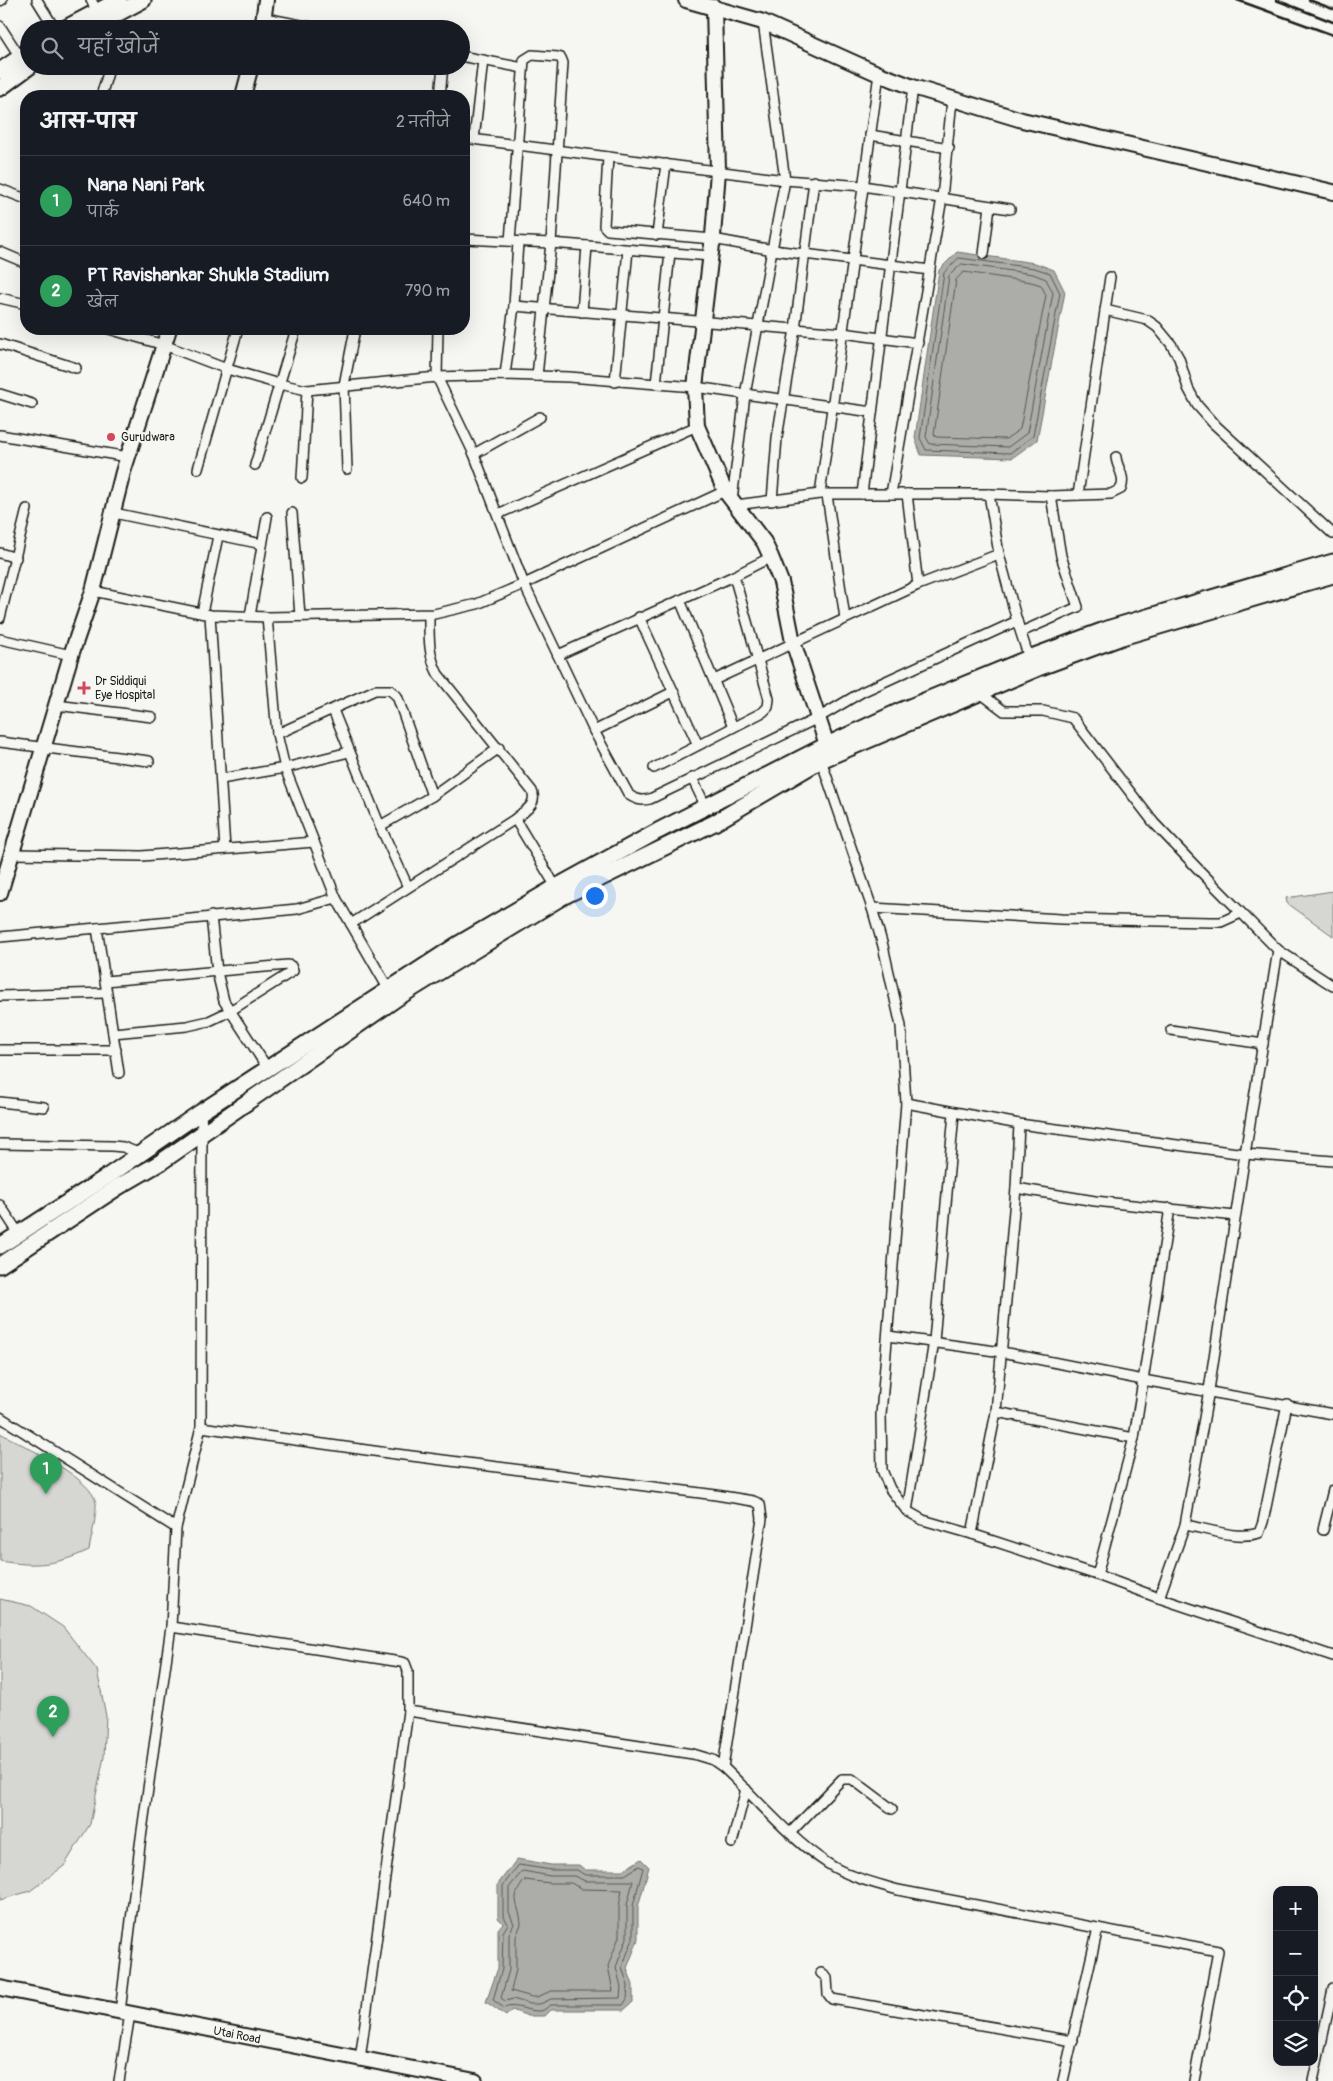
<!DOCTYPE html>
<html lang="hi">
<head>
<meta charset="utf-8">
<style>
  :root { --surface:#171b24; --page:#20242c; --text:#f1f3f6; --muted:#9ea1a6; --line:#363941; --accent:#1a73e8 }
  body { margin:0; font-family:Pangolin,"Playpen Sans Deva",sans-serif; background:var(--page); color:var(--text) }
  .controls { position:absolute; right:15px; bottom:15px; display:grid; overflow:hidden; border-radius:10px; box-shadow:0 5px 20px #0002 }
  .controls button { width:45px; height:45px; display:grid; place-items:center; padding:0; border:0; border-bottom:1px solid var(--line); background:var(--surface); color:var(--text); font:25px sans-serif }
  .you { position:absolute; left:594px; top:895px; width:18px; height:18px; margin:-12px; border:4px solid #fff; border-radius:50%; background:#1a73e8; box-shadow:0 0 0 8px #1a73e833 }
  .badge { display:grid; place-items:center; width:32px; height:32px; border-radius:50%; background:var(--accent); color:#fff; font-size:16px; font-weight:700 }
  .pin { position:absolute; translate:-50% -41px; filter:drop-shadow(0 1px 2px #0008) }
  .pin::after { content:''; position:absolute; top:26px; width:18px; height:15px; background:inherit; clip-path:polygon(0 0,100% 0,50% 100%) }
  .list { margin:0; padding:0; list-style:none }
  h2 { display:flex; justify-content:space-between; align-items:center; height:65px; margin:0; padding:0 20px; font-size:21px }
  h2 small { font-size:16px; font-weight:400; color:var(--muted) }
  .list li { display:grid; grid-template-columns:32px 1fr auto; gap:15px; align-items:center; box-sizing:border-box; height:90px; padding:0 20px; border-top:1px solid var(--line) }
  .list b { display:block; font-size:19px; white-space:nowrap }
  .list p { margin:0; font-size:16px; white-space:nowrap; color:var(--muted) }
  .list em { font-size:16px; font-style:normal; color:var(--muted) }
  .icon { flex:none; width:28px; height:28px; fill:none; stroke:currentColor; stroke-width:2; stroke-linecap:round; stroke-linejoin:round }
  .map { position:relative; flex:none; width:1333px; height:2081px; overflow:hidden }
  .search { position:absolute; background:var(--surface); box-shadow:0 5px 20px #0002; left:20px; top:20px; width:450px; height:55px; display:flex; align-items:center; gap:12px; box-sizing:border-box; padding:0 18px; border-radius:28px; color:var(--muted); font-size:19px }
  .panel { position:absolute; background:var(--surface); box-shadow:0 5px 20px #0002; left:20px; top:90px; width:450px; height:245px; border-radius:20px }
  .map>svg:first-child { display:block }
  .green { fill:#d6d6d2; stroke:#797977 }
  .water { fill:#acaca9; stroke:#727271 }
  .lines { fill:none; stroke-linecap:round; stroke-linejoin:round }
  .shore { stroke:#565654; stroke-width:1 }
  .street-casing { stroke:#1c1c1c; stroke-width:12 }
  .secondary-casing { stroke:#1c1c1c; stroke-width:18 }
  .primary-casing { stroke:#1c1c1c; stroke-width:19 }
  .street { stroke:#f6f6f2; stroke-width:9 }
  .secondary { stroke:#f6f6f2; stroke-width:14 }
  .primary { stroke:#f6f6f2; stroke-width:15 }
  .rail { stroke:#1c1c1c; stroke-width:2.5 }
  .poi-dot { fill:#d1495b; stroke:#f6f6f2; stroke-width:2 }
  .labels { text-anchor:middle; stroke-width:4; stroke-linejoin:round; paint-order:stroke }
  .poi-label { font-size:12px; fill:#1c1c1c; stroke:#f6f6f2; text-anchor:start }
  .street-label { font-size:12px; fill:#1c1c1c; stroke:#f6f6f2 }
</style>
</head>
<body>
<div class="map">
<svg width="1333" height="2081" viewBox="0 0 1333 2081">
  <rect width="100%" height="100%" fill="#f6f6f2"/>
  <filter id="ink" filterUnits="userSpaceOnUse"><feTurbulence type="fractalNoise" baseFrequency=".02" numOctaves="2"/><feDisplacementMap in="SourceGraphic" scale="10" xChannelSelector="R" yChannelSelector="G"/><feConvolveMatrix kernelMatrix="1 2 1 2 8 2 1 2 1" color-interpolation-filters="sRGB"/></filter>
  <g filter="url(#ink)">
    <g class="green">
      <polygon points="1333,891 1333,936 1287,903 1286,898"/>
      <path d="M 0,1433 C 22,1445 93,1478 96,1503 C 97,1516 91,1537 89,1550 C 57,1565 35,1567 0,1561 Z"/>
      <polygon points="0,1599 31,1606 63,1627 97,1670 106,1716 104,1757 90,1824 64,1866 30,1891 0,1900"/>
    </g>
    <g class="water">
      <polygon points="957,252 1035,263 1054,270 1065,292 1037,440 1012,458 921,455 915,438 939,270"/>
      <polygon points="517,1859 551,1865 579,1865 585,1870 624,1870 641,1859 649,1867 638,1907 638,1940 627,1968 633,1985 633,2002 624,2010 551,2010 545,2016 528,2016 512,2010 506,2016 486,2002 498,1968 498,1929 503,1923 498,1918 498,1884"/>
    </g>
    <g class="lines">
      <g class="shore">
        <polygon points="959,258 1034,268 1050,273 1060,293 1033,436 1010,453 926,450 920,438 944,273"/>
        <polygon points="962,264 1033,274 1046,279 1053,293 1027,433 1008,447 930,444 926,437 949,276"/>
        <polygon points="964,272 1031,282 1041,285 1046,295 1020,429 1006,439 936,437 934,435 956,280"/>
        <path d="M 519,1865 L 551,1870 L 577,1870 L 585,1875 L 625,1875 L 639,1866 L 643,1868 L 633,1906 L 633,1939 L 622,1967 L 628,1986 L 627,1999 L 623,2005 L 551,2005 C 547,2007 545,2010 541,2011 C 527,2012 516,2003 504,2008 L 493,2000 L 502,1969 L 503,1932 L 508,1924 L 503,1915 L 503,1886 Z"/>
        <polygon points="523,1871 550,1876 574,1876 585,1881 633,1881 627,1905 627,1938 616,1967 621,1987 620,1998 551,1999 540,2004 530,2004 513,1999 505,2001 501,1998 509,1970 509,1934 514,1924 509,1912 509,1888"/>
        <path d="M 525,1880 L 550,1883 L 571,1883 L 582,1889 L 622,1890 L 619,1906 L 619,1937 L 608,1966 L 613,1991 L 551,1991 L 537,1997 L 532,1997 L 511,1991 L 516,1969 L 516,1937 L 521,1924 C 520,1904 508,1900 525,1880 Z"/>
      </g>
      <g class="street-casing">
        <g id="street">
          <polyline points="37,0 55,29"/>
          <polyline points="91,0 97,11"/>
          <polyline points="0,1 2,0"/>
          <polyline points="265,18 321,29"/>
          <polyline points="0,26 20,57"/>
          <polyline points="461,56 523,68"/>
          <polyline points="101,96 110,66"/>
          <polyline points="440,96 443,66"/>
          <polyline points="870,135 949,148"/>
          <polyline points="464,138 785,180 863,186 1010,209"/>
          <polyline points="474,139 483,60"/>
          <polyline points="608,157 604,226 608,230 713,239 773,250 930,270"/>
          <polyline points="0,189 26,199"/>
          <polyline points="657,235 666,164"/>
          <polyline points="464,239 551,243 710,256"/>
          <polyline points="510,241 524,60 532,55 558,57 561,58 563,63 551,243 537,376"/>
          <polyline points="0,252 26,263"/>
          <polyline points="984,254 990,206"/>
          <polyline points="0,298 26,304"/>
          <polyline points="514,306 843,333 918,343"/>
          <polyline points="1105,310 1147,320 1157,327 1171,344 1179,358 1188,388 1197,405 1213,423 1333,534"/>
          <polyline points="582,312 587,246"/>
          <polyline points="109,329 164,345 227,369 279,384 307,390 437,377 505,375 569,377 695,387 872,412"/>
          <path d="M 438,329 L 437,377 L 474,454 L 524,584 L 594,731 L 629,795 C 637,800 641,801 650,799 L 818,718 L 862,692 L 1017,621 L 1029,658"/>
          <polyline points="0,344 76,368"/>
          <polyline points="505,375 514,306 518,242"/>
          <polyline points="615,382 628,250"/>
          <polyline points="656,384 670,253"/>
          <polyline points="0,394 32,404"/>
          <polyline points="0,435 128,457"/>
          <polyline points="474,454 540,417"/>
          <polyline points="255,465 296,329"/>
          <polyline points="198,469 238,329"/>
          <polyline points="347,469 344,385 355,329"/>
          <polyline points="302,478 307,390"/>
          <polyline points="820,494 879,74"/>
          <polyline points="862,494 913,87"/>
          <polyline points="891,494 942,198 952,100"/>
          <polyline points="907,494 918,585"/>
          <polyline points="989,494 999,554 1017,621"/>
          <polyline points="827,495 845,618"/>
          <polyline points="1078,495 1110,277"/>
          <polyline points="732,500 745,395 785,180 763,22"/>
          <polyline points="772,501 777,438 795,329 814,181"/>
          <path d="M 736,505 L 820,494 L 989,494 L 1051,496 L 1111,494 L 1121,489 C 1126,475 1117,469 1116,457"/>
          <polyline points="114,513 262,544"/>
          <polyline points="292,513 300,616"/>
          <polyline points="498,514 697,426"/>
          <polyline points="0,553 16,558"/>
          <polyline points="93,591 210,615 267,617 434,614 477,604 524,584 725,491"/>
          <polyline points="680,600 733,727"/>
          <polyline points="202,613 218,536"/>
          <polyline points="210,615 225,849"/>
          <polyline points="250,616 267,517"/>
          <polyline points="267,617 277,734 285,768 336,898 389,990"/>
          <polyline points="639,617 698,745"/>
          <polyline points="0,618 27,509"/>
          <polyline points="1021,632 1078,607 1061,556 1051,496"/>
          <polyline points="0,639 71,655"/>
          <polyline points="558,655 734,576 771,557"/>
          <polyline points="714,680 918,585 999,554"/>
          <polyline points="979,692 1004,711 1043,711 1073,718 1154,823 1199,870 1278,950 1333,986"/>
          <polyline points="56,705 152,717"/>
          <polyline points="333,710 380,826 408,887"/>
          <polyline points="594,731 673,692"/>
          <polyline points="277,734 375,690 390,690 397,696 432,796"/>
          <polyline points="0,742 149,761"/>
          <polyline points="821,760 872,908 883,946 901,1026 906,1103 881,1415 882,1470 890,1489 907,1511 923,1520 972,1534 1097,1575 1159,1598 1333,1656"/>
          <polyline points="654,768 763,712 768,707 769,699 734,576"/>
          <polyline points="692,778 706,807"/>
          <polyline points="221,779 285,768 349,752"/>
          <polyline points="515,819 556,887"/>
          <polyline points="380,826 432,796 499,748"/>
          <polyline points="12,854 142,856 314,842"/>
          <polyline points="872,908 1061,919 1210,922 1221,922 1241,913"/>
          <polyline points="211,916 217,972 224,1001 268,1069"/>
          <path d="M 351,924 L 515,819 C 524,811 538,805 532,791 L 438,674 C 428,655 429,636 429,615"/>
          <polyline points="97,928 297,909 336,898"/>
          <polyline points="0,937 97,928 119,1073"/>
          <polyline points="105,981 288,965 291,966 293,971 230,1011 209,1021 187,1026 113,1033"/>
          <polyline points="0,996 106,993"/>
          <polyline points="1171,1030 1263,1044"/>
          <polyline points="0,1050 116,1050"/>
          <polyline points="0,1102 44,1107"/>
          <polyline points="906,1103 1019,1124 1245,1154 1333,1161"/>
          <polyline points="0,1144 112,1146 123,1147 141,1154"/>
          <polyline points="1016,1188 1095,1201 1235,1216"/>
          <polyline points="0,1205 19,1234"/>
          <polyline points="888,1336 1002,1352 1143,1380 1333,1414"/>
          <polyline points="996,1412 1134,1438"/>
          <polyline points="0,1417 176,1528"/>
          <polyline points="201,1427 388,1453 716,1495 753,1501 760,1504 762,1519 723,1767"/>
          <polyline points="907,1511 934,1341 954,1113"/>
          <path d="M 1185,1525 C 1208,1529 1237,1540 1259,1533 L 1263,1522 L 1287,1404"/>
          <polyline points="1323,1530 1333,1490"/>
          <polyline points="972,1534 996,1412 1016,1188 1019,1124"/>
          <polyline points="1097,1575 1134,1438 1170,1208"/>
          <polyline points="1159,1598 1185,1525 1209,1390 1245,1154 1278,950"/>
          <path d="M 171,1627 L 401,1662 L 405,1663 L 408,1671 L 408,1711 L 693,1754 L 713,1760 L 723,1767 C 755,1797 791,1840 827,1863 C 848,1877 875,1883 898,1890 L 1218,1951 L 1194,2081"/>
          <polyline points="791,1832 842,1779 852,1779 892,1809"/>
          <polyline points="732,1843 746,1789"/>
          <polyline points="821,1973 827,1978 828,1994 832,1999 1073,2041"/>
          <polyline points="120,2012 140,1845 171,1627 176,1528 201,1427 202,1133 201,1112"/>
          <polyline points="360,2059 408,1711"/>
          <polyline points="119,2081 130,2014"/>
          <polyline points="1063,2081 1098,1928"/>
          <polyline points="1313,2081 1333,1989"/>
        </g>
      </g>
      <g class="secondary-casing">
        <g id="secondary">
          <polyline points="686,0 763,22 879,74 913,87 1022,120 1333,192"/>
          <polyline points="714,7 718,171 713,236 695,387 697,426 725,491 764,542 771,557 781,582 793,642 827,745 823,755"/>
          <polyline points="262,29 266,0"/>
          <polyline points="243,96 251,66"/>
          <polyline points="0,893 71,655 93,591 123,472 169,329"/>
          <polyline points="0,1988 475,2081"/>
        </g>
      </g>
      <g class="primary-casing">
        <g id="primary">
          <polyline points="64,29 119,0"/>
          <polyline points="89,29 143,0"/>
          <polyline points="0,71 29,51"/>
          <polyline points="0,88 30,66"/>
          <polyline points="0,1246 108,1176 201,1112 457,945 556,887 658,831 827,745 900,711 1029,658 1110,628 1333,562"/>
          <polyline points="0,1265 118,1187 161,1162 397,998 465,956 562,897 714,823 821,760 1038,668 1122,637 1333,575"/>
        </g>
      </g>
      <use href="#street" class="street"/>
      <use href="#secondary" class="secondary"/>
      <use href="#primary" class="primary"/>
      <g class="rail">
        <polyline points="1237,0 1333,35"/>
        <polyline points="1276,0 1333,22"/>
        <polyline points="1309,0 1333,9"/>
      </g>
    </g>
  </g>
  <g class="poi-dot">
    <circle cx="111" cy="437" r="5"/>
    <path d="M81.5 680.5h5v5h5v5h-5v5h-5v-5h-5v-5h5z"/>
  </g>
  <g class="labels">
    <g class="poi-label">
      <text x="121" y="441">Gurudwara</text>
      <text x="95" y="685">Dr Siddiqui<tspan x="95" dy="14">Eye Hospital</tspan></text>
    </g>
    <g class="street-label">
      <text transform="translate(237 2035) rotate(11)" y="4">Utai Road</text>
    </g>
  </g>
</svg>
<div class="controls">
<button>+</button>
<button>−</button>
<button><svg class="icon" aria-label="locate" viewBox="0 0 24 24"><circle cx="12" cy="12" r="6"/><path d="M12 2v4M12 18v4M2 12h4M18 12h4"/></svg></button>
<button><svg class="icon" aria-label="layers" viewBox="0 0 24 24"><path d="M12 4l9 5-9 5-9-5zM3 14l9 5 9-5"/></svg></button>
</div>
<div class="you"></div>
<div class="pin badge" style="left:46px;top:1494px;background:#2e9e5b">1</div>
<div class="pin badge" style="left:53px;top:1737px;background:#2e9e5b">2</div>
<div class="search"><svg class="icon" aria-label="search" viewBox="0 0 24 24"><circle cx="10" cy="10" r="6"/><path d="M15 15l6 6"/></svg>यहाँ खोजें</div>
<section class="panel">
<h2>आस-पास<small>2 नतीजे</small></h2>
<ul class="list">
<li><span class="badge" style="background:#2e9e5b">1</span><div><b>Nana Nani Park</b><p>पार्क</p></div><em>640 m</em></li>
<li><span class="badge" style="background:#2e9e5b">2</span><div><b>PT Ravishankar Shukla Stadium</b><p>खेल</p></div><em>790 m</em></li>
</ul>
</section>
</div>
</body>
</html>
